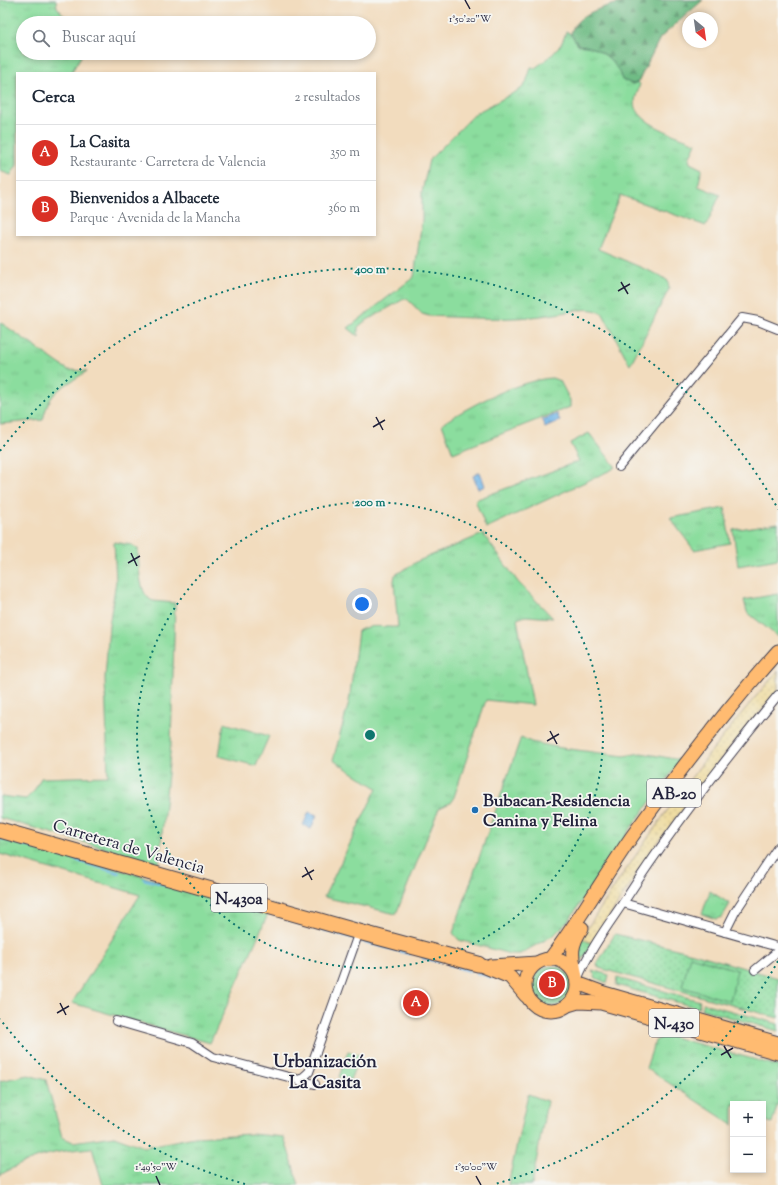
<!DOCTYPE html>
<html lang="es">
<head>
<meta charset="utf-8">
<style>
  :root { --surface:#fff; --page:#f6f6f7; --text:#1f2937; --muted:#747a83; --line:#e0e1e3; --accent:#d93025 }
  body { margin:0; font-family:"Sorts Mill Goudy",serif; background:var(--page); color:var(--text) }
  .controls { position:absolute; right:12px; bottom:12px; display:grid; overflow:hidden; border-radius:0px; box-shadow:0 2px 6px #0003 }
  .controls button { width:36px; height:36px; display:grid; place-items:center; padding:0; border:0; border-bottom:1px solid var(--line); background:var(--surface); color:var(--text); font:20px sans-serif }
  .compass { position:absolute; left:682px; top:12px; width:36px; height:36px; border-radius:50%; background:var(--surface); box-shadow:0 2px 6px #0003; rotate:151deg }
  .you { position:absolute; left:362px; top:604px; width:14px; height:14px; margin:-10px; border:3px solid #fff; border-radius:50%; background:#1a73e8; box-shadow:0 0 0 6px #1a73e833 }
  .badge { display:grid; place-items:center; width:26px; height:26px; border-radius:50%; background:var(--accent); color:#fff; font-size:13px; font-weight:700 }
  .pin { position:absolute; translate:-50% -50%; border:2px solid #fff; box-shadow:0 1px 4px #0006 }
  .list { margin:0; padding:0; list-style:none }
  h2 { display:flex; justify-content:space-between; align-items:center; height:52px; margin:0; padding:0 16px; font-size:17px }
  h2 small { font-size:13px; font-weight:400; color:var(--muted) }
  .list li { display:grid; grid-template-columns:26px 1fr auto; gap:12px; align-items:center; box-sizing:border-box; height:56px; padding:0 16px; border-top:1px solid var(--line) }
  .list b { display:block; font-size:15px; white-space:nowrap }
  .list p { margin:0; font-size:13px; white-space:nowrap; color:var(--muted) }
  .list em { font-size:13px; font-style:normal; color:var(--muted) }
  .icon { flex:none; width:22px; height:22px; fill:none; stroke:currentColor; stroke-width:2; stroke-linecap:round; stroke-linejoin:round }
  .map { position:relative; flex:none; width:778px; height:1185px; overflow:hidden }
  .search { position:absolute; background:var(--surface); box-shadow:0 2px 6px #0003; left:16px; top:16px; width:360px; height:44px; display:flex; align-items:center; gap:10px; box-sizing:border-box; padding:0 14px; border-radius:22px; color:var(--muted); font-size:15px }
  .panel { position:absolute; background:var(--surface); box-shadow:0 2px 6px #0003; left:16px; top:72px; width:360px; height:164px; border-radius:0px }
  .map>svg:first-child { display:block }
  .grass { fill:url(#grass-tufts); stroke:#56806c }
  .forest { fill:url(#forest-firs); stroke:#496f60 }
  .sand { fill:url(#sand-dots); stroke:#887e6c }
  .park { fill:url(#park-dots); stroke:#56806c }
  .pitch { fill:#8bdd9e; stroke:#56806c }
  .water { fill:url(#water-ripples); stroke:#4a6c91 }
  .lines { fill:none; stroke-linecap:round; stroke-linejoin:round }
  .stream { stroke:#71b5e7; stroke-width:2.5 }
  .street-casing { stroke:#413e4f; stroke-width:10 }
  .primary-casing { stroke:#413e4f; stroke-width:15 }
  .highway-casing { stroke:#413e4f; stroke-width:17 }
  .street { stroke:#fff; stroke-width:8 }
  .primary { stroke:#ffbb71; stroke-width:13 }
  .highway { stroke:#ffbb71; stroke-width:15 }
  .ticks { fill:none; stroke:#22223b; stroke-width:1.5 }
  .ring { fill:none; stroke:#0f766e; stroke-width:2; stroke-dasharray:2 4 }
  .poi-dot { fill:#1f6fb2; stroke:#f6f6f2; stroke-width:1.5 }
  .labels { text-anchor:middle; stroke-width:3.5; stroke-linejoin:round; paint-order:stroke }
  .shield { fill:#f6f6f2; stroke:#626272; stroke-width:1 }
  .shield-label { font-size:16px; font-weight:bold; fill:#22223b }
  .poi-label { font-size:17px; font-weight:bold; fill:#22223b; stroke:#f6f6f2; text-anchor:start }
  .street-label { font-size:17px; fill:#22223b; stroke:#f6f6f2 }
  .neighbourhood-label { font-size:18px; font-weight:bold; fill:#22223b; stroke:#f6f6f2 }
  .ticks-label { font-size:10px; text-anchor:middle; fill:#22223b; stroke:#f6f6f2; stroke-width:3.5; stroke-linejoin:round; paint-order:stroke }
  .centre { fill:#0f766e; stroke:#f6f6f2; stroke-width:2 }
  .ring-label { font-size:12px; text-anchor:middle; font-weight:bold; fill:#0f766e; stroke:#f6f6f2; stroke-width:3.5; stroke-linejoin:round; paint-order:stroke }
</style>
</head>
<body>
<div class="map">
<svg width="778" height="1185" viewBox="0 0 778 1185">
  <defs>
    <pattern id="grass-tufts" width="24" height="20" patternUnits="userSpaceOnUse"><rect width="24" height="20" fill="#8bdd9e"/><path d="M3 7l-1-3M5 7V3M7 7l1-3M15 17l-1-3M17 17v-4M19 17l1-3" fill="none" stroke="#78bd89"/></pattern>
    <pattern id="forest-firs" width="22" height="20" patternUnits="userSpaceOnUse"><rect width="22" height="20" fill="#70bc85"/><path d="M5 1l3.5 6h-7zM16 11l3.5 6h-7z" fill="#5c986e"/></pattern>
    <pattern id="sand-dots" width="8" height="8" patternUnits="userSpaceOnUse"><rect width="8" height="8" fill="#eeda9e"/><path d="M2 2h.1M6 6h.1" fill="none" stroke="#ccbb89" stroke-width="1.8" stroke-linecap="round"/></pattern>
    <pattern id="park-dots" width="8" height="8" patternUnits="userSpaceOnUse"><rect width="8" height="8" fill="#8bdd9e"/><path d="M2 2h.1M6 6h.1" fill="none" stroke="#78bd89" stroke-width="1.8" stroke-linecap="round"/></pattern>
    <pattern id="water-ripples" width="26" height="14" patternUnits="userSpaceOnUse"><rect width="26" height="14" fill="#71b5e7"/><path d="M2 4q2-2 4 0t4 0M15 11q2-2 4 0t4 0" fill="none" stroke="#5c93bc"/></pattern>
  </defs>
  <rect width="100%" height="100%" fill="#f6f6f2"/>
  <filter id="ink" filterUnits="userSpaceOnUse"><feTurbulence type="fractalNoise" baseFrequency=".025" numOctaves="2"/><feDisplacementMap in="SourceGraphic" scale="8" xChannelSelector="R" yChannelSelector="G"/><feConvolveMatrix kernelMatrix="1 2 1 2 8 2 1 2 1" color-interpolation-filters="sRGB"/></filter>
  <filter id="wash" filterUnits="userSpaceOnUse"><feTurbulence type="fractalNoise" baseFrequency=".012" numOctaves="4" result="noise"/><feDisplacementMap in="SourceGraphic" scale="16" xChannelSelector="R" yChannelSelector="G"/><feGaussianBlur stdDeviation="0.9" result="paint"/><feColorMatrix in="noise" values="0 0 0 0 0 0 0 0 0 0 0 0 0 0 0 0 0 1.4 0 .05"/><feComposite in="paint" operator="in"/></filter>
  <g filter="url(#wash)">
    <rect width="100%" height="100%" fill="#f2dcbe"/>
    <g class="grass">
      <polygon points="0,0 56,0 57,7 70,23 23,23 23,53 83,53 71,73 17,73 17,165 11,175 0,171"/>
      <path d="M 566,31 L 571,34 L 578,45 L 592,46 L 609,58 L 619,68 L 622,80 L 631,83 L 638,82 L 640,84 C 638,90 635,97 635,103 C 636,124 679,136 696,143 L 689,159 L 690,163 L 702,169 L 698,186 L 720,195 L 706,226 L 620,195 L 598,249 L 661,276 L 668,281 L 669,289 L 630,365 L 603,314 C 590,305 570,312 555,314 C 514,321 471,318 429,316 L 422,314 L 407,299 L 404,299 L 364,322 L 358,327 L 358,336 L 348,328 L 414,277 L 422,221 L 422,192 L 429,160 L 476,113 L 521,89 L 526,83 L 531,67 L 535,68 C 549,58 563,48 566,31 Z"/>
      <path d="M 0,322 L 68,370 L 87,371 C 63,388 50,388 43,420 L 0,424 Z"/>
      <path d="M 552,378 L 560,381 L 570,400 L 570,407 L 453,453 L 442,424 C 469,406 519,380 552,378 Z"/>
      <polygon points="589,433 615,466 613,469 486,528 475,500 579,461 570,443"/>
      <polygon points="725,508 730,543 694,550 670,518"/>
      <polygon points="778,523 778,559 738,566 733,530"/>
      <path d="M 483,534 L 518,582 L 553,618 L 526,616 L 517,619 L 533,705 L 486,700 L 454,797 L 450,803 L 439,808 L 396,914 L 324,897 L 377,788 L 333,760 L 349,702 L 358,631 C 370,623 384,628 398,627 L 394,581 L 395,575 L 418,561 Z"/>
      <path d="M 114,542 L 132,545 L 138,549 C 139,562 138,596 153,601 C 160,602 168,602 175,603 L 171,744 L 159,864 L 0,818 L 0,796 L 26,799 L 34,791 L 41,778 L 108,776 L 105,678 L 109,626 L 116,581 Z"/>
      <polygon points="778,594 778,637 747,612 744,600"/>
      <polygon points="224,723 269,736 256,766 219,756"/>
      <polygon points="521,737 531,742 561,748 624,756 641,753 681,760 631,828 569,920 554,935 520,954 510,954 459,940 453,933"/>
      <polygon points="0,836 269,912 210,1043 72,1003 140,895 0,854"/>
      <polygon points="710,891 730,904 722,917 716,919 702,914"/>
      <polygon points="666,1035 778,1066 778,1103 772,1123 763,1120 763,1104 733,1104 733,1125 646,1068 655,1041"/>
      <path d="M 28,1075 L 46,1080 L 62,1137 L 73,1142 L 114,1136 L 144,1147 L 195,1137 L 252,1134 L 284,1137 L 299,1185 L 103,1185 L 92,1148 C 54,1151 33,1156 0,1175 L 0,1081 Z"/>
      <polygon points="528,1094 547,1101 532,1185 508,1185"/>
    </g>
    <path class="forest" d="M 638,0 L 703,0 L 660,38 L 638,82 L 633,84 L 622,80 C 616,60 599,46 578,45 L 571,34 C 575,10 618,3 638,0 Z"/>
    <path class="sand" d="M 778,671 L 778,691 L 718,763 L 653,849 L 592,944 L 581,938 C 641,845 704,754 778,671 Z"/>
    <g class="park">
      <polygon points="615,934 693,953 778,978 778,1018 599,968 597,964"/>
      <polygon points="581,938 592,944 580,963 577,959"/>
      <circle cx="552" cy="986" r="20"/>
      <polygon points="592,970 609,975 607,983 596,978"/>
      <polygon points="617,978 700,1001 698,1008 616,985"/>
      <polygon points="703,1003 778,1024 778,1031 701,1009"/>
    </g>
    <g class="pitch">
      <polygon points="690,956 737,970 730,1001 682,987"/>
      <polygon points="348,1051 360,1055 350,1080 339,1077"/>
    </g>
    <g class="water">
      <polygon points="557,414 560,421 545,428 542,420"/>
      <polygon points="480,472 485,486 478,489 473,476"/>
      <polygon points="309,812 317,815 311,829 303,825"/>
    </g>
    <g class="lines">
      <g class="stream">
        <polyline points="0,838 63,856"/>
        <polyline points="75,860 119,873"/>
        <polyline points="144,879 178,888"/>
        <polyline points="288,920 353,938"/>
        <polyline points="361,941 410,954"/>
        <polyline points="423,958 440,962"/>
        <polyline points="449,965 470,971"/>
        <polyline points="477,973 491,977"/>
      </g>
    </g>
  </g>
  <g filter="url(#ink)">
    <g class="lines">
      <g class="street-casing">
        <g id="street">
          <polyline points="619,467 742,318 758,321 778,329"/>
          <polyline points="623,903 778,947"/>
          <polyline points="725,932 735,912 778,847"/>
          <polyline points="755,970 778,951"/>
          <path d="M 577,980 C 589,950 609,924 627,897 C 673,826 724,761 778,695"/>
          <polyline points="116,1021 192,1043 213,1057 315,1084"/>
          <polyline points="299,1081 309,1072 359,932"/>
        </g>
      </g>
      <g class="primary-casing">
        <g id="primary">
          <circle cx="551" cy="985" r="26"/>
          <path d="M 550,959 C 580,920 604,876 633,835 C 678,772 726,710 778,651"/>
          <polyline points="478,964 510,977 526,996"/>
          <polyline points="491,966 537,963"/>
          <path d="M 576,978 C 572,956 569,947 582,928"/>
          <polyline points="577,983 604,993 778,1043"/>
          <polyline points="568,1005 578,1002 601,1003 778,1053"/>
        </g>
      </g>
      <g class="highway-casing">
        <polyline id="highway" points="0,830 359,932 478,964"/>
      </g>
      <use href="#street" class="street"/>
      <use href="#primary" class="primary"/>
      <use href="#highway" class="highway"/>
    </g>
  </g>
  <path class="ticks" d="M 465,0 L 470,9M 621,282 L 628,294M 618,291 L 630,284M 376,417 L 383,430M 373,427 L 385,420M 131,553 L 137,566M 128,563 L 140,556M 550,731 L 557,744M 547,741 L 559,734M 305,867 L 312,880M 302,877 L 314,870M 60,1003 L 66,1015M 57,1013 L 69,1006M 724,1046 L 731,1058M 721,1055 L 733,1048M 156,1176 L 160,1185M 476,1176 L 481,1185"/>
  <g class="ring">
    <circle cx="370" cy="735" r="233"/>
    <path d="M778 961A466 466 0 0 1 495 1184M245 1184A466 466 0 0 1 0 1019M0 451A466 466 0 0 1 778 509"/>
  </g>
  <circle class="poi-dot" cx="475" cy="810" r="4"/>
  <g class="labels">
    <g class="shield">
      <rect x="647" y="779" width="54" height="28" rx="3"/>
      <rect x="211" y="884" width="56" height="28" rx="3"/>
      <rect x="649" y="1009" width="50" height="28" rx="3"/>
    </g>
    <g class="shield-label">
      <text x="674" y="799">AB-20</text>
      <text x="239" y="904">N-430a</text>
      <text x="674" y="1029">N-430</text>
    </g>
    <g class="poi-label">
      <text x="483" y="806">Bubacan-Residencia<tspan x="483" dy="20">Canina y Felina</tspan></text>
    </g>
    <g class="street-label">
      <text transform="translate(129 846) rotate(16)" y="6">Carretera de Valencia</text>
    </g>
    <g class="neighbourhood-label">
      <text x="325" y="1067">Urbanización<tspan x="325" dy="21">La Casita</tspan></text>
    </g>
  </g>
  <g class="ticks-label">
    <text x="470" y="22">1°50'20"W</text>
    <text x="156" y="1170">1°49'50"W</text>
    <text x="476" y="1170">1°50'00"W</text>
  </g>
  <circle cx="370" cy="735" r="6" class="centre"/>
  <g class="ring-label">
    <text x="370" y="273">400 m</text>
    <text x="370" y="506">200 m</text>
  </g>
</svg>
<div class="controls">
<button>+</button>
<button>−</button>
</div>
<svg class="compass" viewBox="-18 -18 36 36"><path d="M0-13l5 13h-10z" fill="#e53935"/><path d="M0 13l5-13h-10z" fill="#747a83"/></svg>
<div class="you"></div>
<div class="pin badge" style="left:416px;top:1003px">A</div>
<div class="pin badge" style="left:552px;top:984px">B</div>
<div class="search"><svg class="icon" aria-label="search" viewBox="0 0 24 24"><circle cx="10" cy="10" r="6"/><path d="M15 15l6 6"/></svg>Buscar aquí</div>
<section class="panel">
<h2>Cerca<small>2 resultados</small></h2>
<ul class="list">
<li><span class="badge">A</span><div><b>La Casita</b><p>Restaurante · Carretera de Valencia</p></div><em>350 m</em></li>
<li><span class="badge">B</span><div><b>Bienvenidos a Albacete</b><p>Parque · Avenida de la Mancha</p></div><em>360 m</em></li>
</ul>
</section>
</div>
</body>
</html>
